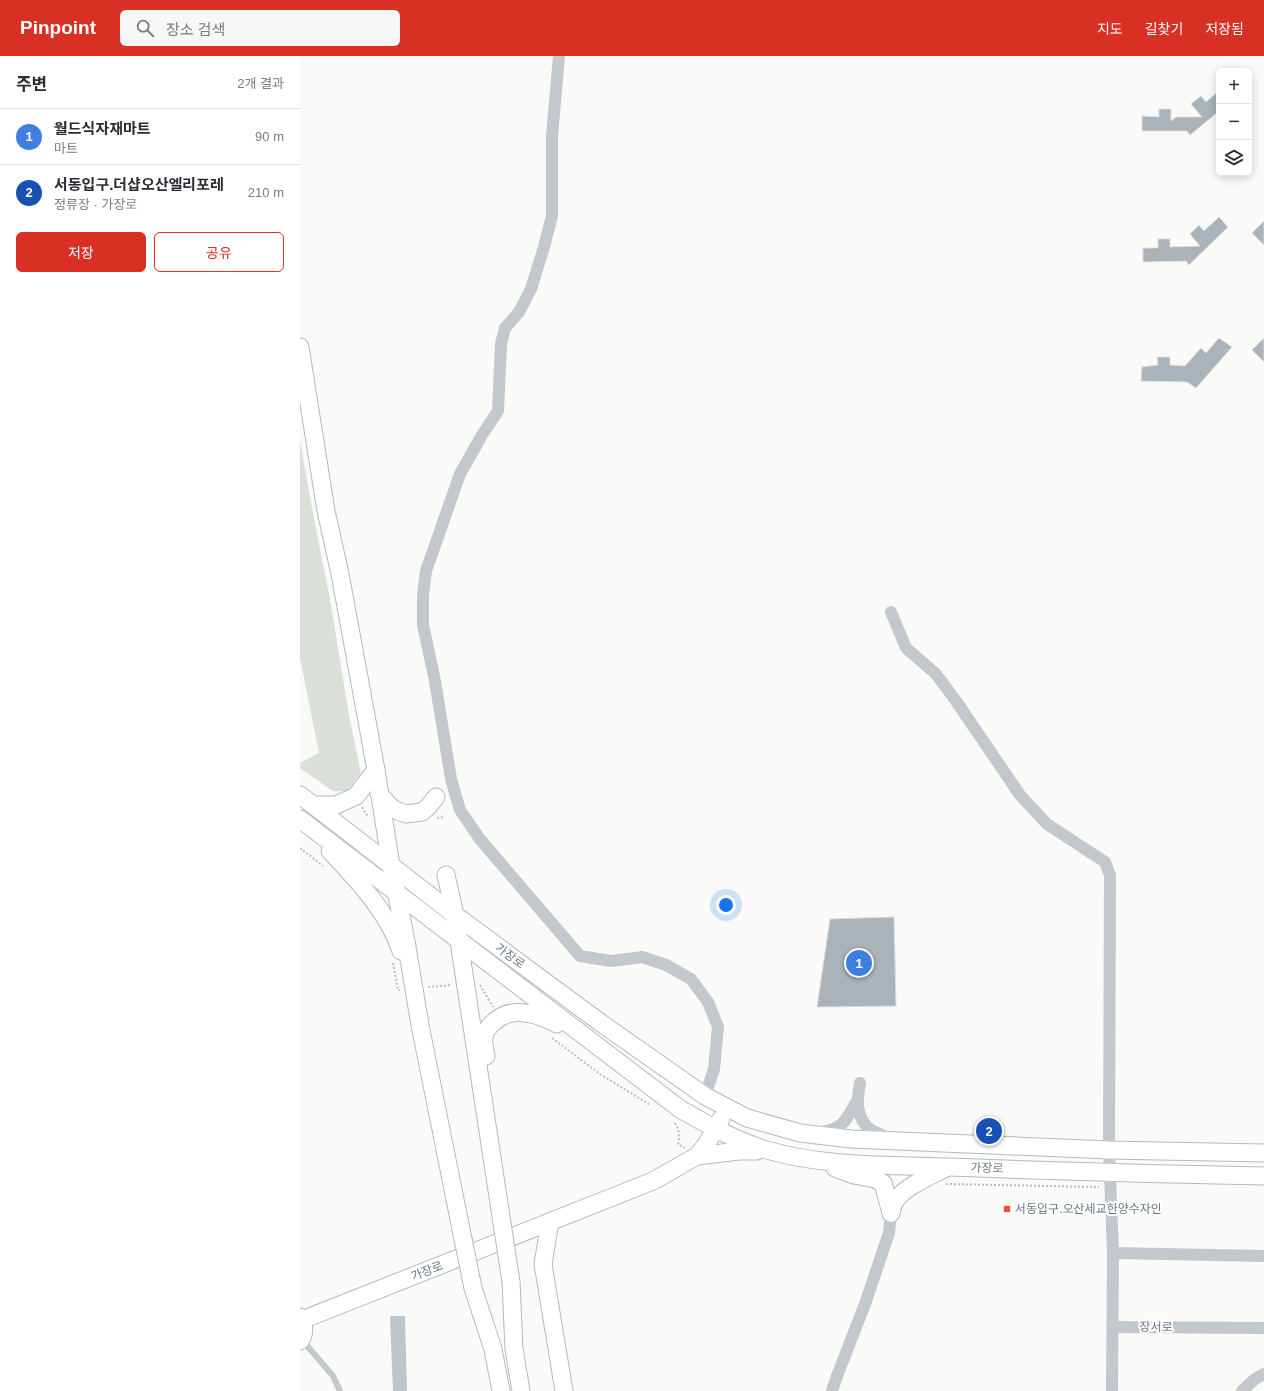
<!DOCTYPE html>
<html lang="ko">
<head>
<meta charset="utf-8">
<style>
  :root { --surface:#fff; --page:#f7f7f7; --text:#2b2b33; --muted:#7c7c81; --line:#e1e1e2; --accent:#d93025 }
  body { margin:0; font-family:Arial,"Noto Sans KR",sans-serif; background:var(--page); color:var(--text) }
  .controls { position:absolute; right:12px; top:12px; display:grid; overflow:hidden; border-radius:6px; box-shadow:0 2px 10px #0003 }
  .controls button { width:36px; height:36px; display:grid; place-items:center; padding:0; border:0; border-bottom:1px solid var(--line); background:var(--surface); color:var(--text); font:20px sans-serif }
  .you { position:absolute; left:426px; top:849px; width:14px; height:14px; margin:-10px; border:3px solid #fff; border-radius:50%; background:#1a73e8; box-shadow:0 0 0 6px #1a73e833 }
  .badge { display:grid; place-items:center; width:26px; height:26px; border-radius:50%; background:var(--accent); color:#fff; font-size:13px; font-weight:700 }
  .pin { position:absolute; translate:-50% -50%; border:2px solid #fff; box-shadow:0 1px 4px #0006 }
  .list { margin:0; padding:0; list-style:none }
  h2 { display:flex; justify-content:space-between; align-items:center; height:52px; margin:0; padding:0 16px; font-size:17px }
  h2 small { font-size:13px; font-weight:400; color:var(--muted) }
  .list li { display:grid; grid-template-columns:26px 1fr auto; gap:12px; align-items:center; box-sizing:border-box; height:56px; padding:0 16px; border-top:1px solid var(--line) }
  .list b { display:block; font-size:15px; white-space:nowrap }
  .list p { margin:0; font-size:13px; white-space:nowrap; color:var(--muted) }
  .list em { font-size:13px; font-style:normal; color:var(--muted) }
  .actions { display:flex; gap:8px; padding:12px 16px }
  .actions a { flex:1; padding:9px 0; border:1px solid var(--accent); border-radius:6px; text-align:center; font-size:14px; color:var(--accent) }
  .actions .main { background:var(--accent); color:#fff }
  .icon { flex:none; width:22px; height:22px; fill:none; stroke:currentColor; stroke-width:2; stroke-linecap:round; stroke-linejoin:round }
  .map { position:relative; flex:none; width:964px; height:1335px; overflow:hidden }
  header { display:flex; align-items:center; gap:24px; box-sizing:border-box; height:56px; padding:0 20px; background:var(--accent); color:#fff }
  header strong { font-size:19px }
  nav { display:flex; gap:22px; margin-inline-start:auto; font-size:14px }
  .search { width:280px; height:36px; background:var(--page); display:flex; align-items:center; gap:10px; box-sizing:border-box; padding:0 14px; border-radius:6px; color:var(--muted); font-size:15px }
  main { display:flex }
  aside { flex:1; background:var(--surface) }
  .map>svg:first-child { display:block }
  .green { fill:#dadfd7 }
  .water { fill:#bbc7cb }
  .building { fill:#aab3b9; stroke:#dcdcda }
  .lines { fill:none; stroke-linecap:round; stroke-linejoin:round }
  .secondary-casing { stroke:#b3babf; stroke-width:19 }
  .path { stroke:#bbbfc2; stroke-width:2; stroke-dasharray:2 2; stroke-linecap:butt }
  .lane { stroke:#c3c8cc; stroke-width:6 }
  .street { stroke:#c3c8cc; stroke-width:12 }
  .secondary { stroke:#fff; stroke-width:17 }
  .secondary-bridge-casing { stroke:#b3babf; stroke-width:19; stroke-linecap:butt }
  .secondary-bridge { stroke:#fff; stroke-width:17 }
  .poi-dot { fill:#e4572e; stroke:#fff; stroke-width:1.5 }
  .labels { text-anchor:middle; stroke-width:4; stroke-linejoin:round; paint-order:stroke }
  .street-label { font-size:12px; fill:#657683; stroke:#fff }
  .poi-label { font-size:12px; fill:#657683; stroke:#fff; text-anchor:start }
</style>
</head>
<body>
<header>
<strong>Pinpoint</strong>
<div class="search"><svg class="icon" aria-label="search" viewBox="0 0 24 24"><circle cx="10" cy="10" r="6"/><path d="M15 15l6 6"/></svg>장소 검색</div>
<nav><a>지도</a><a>길찾기</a><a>저장됨</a></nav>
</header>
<main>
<aside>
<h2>주변<small>2개 결과</small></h2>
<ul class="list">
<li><span class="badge" style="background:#3f7fe0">1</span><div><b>월드식자재마트</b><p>마트</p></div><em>90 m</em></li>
<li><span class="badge" style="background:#1a4fb4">2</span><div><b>서동입구.더샵오산엘리포레</b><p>정류장 · 가장로</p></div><em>210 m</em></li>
</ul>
<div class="actions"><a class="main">저장</a><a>공유</a></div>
</aside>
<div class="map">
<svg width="964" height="1335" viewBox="0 0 964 1335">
  <rect width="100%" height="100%" fill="#fafaf8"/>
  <polygon class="green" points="0,385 13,458 31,549 49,660 61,717 47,735 33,735 0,712 0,707 19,697 0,602"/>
  <polygon class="water" points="90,1260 105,1260 107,1335 93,1335"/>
  <g class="building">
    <polygon points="919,35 919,55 890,79 887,75 842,75 842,60 859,61 859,53 871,53 871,65 876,61 902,61 891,48 901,40 906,46"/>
    <polygon points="919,161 928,171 889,209 886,205 843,206 843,192 858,192 858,183 870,183 870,191 900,190 890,178 899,169 904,175"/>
    <polygon points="964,165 964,189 952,177"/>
    <polygon points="919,282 932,291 896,332 887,326 841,325 842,311 858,309 857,301 870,301 870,309 885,310 901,292 906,297"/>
    <polygon points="964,282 964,306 952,294"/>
    <polygon points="594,861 596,950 517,951 530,863"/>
  </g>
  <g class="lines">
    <g class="secondary-casing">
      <g id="secondary">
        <polyline points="0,291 26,455 40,518 76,714 91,810 106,885 120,969 163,1183"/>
        <polyline points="79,738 93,753 106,758 122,756 129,750 136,741"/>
        <polyline points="0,739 155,859 301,967 405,1040 447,1062 500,1077 551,1083 809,1094 964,1097"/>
        <polyline points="13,749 36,749 56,740 76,714"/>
        <path d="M 0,763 L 380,1053 C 408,1069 436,1085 467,1094 C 524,1111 592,1109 650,1111 C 755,1115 859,1118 964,1120"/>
        <path d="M 30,795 C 58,825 88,856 101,895"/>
        <polyline points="146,819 155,859 202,1167"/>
        <path d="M 186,1000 C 185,994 183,987 184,981 C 185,975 189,970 194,966 C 212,949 238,958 257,968"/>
        <polyline points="397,1100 439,1095 457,1095"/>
        <polyline points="535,1112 554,1119 575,1123 583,1127 591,1157"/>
        <path d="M 591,1157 C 592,1153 593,1148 595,1145 C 605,1130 631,1120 646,1112"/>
        <polyline points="250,1166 243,1208 264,1335"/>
        <polyline points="211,1226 214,1293 221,1335"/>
        <polyline points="173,1232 193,1293 201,1335"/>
        <path d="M 0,1261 C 5,1269 5,1278 0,1285"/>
        <polyline points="2,1264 353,1125 397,1100 406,1089 421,1063"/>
      </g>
    </g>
    <g class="path">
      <polyline points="62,751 68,761"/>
      <polyline points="137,762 145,761"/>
      <polyline points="0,792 23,810"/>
      <polyline points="93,907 98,934 100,934"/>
      <polyline points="180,929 193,951"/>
      <polyline points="128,931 152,929"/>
      <polyline points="252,982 300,1018 350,1049"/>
      <path d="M 375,1067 C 379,1073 380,1081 378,1088 L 385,1092"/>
      <polyline points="646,1128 799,1131"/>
    </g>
    <polyline class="lane" points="3,1285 33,1320 40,1335"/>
    <g class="street">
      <polyline points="259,0 252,80 252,160 244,191 231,233 219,256 205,272 201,288 198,355 182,379 160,418 126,515 123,539 123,569 135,625 151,723 160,754 179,782 280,900 311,905 342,901 366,909 391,923 408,946 418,971 414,1013 405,1040"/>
      <polyline points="591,556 606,592 636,618 656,645 720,739 747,768 805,806 810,819 809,1094 813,1197 812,1335"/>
      <path d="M 560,1027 C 557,1044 555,1062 571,1074 C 576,1077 583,1079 588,1082"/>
      <path d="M 522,1076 C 545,1072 546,1063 557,1045"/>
      <polyline points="813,1197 964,1200"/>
      <polyline points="813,1271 964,1272"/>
      <polyline points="532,1335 537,1320 565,1248 589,1177 591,1157"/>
      <polyline points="942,1335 955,1323 964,1318"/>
    </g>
    <use href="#secondary" class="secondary"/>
    <g class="secondary-bridge-casing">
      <g id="secondary-bridge">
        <polyline points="202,1167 211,1226"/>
        <polyline points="163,1183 173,1232"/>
      </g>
    </g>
    <use href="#secondary-bridge" class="secondary-bridge"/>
  </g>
  <rect class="poi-dot" x="703" y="1149" width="8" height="8" rx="2"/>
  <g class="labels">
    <g class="street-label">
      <text transform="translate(210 900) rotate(36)" y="4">가장로</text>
      <text transform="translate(687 1112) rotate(2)" y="4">가장로</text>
      <text transform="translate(127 1215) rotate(-21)" y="4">가장로</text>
      <text transform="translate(856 1271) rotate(1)" y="4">장서로</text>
    </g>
    <g class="poi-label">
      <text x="715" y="1157">서동입구.오산세교한양수자인</text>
    </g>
  </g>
</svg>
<div class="controls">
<button>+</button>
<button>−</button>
<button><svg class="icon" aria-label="layers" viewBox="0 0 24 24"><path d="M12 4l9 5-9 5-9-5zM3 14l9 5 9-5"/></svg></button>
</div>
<div class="you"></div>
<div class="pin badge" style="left:559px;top:907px;background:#3f7fe0">1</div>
<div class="pin badge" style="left:689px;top:1075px;background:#1a4fb4">2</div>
</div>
</main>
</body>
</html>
